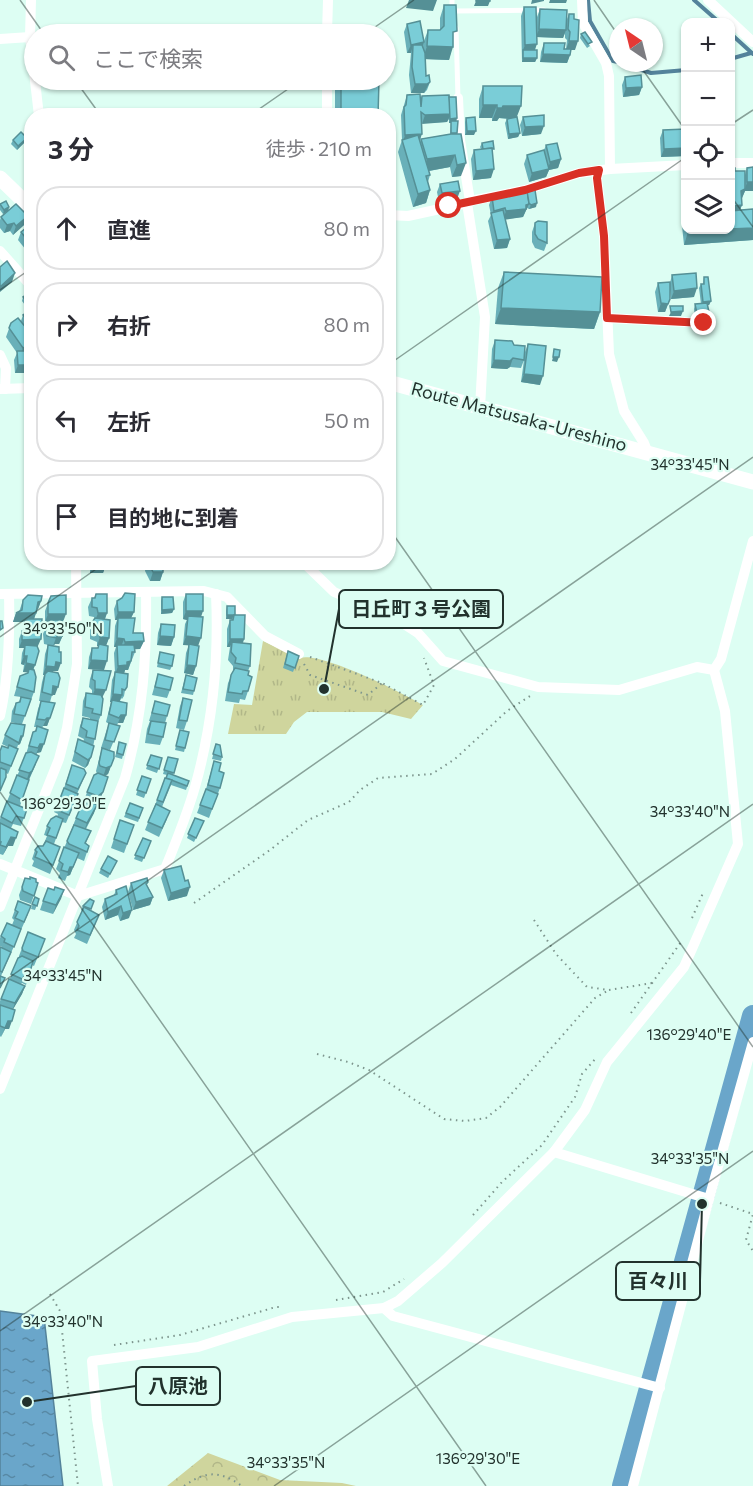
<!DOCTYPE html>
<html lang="ja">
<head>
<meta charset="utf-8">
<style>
  :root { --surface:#fff; --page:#f2f2f3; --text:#2b2b33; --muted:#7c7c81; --line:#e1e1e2 }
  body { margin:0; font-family:Commissioner,"Noto Sans JP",sans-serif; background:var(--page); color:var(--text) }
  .controls { position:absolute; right:18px; top:18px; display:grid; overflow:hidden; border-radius:12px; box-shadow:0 2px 4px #0004 }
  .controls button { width:54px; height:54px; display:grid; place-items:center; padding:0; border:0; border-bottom:2px solid var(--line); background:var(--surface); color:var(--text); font:30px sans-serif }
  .compass { position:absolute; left:609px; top:18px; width:54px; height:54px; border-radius:50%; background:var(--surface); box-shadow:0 2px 4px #0004; rotate:325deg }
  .stop { position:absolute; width:18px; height:18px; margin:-14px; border:4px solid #d93025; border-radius:50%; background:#fff }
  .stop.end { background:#d93025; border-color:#fff; box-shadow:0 2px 6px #0008 }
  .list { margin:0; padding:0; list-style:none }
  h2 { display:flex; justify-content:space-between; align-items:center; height:78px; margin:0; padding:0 24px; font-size:26px }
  h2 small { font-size:20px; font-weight:400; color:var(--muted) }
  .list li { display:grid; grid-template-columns:39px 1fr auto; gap:18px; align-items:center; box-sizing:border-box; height:84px; margin:0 12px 12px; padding:0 12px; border:2px solid var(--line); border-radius:24px }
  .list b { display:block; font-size:22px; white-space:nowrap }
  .list em { font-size:20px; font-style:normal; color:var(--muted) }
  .icon { flex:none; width:33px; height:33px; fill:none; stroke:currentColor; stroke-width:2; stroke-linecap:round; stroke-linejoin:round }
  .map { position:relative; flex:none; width:753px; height:1486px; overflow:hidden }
  .search { position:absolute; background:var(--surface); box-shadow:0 2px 4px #0004; left:24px; top:24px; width:372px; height:66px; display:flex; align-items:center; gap:15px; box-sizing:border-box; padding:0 21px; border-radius:33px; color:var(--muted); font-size:22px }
  .panel { position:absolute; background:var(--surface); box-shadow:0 2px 4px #0004; left:24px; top:108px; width:372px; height:462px; border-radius:24px }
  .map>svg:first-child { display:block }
  .grass { fill:url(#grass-tufts) }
  .forest { fill:url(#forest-crowns) }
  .water { fill:url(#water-ripples); stroke:#54839b; stroke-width:1.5 }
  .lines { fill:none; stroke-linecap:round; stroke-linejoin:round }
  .stream { stroke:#54839b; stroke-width:4 }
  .river { stroke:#6aa6ca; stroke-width:22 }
  .path { stroke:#7d958d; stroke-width:2; stroke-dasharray:1.5 4.5; stroke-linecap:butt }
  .lane { stroke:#fff; stroke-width:5 }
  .street { stroke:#fff; stroke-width:10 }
  .secondary { stroke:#fff; stroke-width:15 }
  .wall { fill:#69b0b9; fill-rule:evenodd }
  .shaded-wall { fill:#559096 }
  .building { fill:#7acdd7; stroke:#559096; stroke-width:1.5 }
  .route { stroke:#d93025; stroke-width:8 }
  .ticks { fill:none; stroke:#22322d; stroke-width:1.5; stroke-opacity:0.45 }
  .labels { text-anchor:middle; stroke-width:4.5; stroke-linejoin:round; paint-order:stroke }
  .street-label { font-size:18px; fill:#22322d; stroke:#ddfef3 }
  .ticks-label { font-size:15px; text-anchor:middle; fill:#22322d; stroke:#ddfef3; stroke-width:4.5; stroke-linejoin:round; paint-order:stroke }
  .leader { fill:none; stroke:#22322d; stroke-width:2 }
  .callout-dot { fill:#22322d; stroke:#ddfef3; stroke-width:2 }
  .callout { fill:#ddfef3; stroke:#22322d; stroke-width:2 }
  .callout-label { font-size:20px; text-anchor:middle; font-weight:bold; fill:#22322d }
</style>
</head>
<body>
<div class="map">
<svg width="753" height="1486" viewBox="0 0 753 1486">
  <defs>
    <pattern id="grass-tufts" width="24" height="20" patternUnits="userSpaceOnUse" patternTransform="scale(1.5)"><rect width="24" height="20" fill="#cfd59d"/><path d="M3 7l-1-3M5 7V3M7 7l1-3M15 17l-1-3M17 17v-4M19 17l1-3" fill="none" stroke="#b1b788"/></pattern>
    <pattern id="forest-crowns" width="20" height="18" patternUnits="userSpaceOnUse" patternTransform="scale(1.5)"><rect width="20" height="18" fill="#cfd59d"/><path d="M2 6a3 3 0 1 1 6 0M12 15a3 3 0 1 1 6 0" fill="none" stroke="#b1b788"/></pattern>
    <pattern id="water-ripples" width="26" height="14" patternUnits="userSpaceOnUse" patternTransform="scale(1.5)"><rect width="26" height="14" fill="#6aa6ca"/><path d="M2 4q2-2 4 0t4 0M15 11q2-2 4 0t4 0" fill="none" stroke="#5788a4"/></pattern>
  </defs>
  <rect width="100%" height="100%" fill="#ddfef3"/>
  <path class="grass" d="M 263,641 L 300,658 C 320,651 403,693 423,705 L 411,719 L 382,712 L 307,712 L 294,722 L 286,734 L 228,734 L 234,704 L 252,705 Z"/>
  <polygon class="forest" points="208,1453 280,1480 342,1483 356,1486 167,1486"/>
  <polygon class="water" points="0,1311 44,1317 63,1486 0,1486"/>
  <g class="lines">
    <g class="stream">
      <polyline points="588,0 590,21 613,61 618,62"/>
      <polyline points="694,0 719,22"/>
      <polyline points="730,33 753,54"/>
      <polyline points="730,59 751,53"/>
      <polyline points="620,63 651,73 686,70"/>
    </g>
    <polyline class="river" points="623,1486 753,1016"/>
    <g class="path">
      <polyline points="310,657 382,683 423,705 434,685 424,658"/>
      <polyline points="304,664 310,675 368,695 382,683"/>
      <polyline points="194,903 270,850 308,820 349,802 360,790 378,778 432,774 455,759 507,711 530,696"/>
      <polyline points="692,918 703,893"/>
      <polyline points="534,920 556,954 587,987 609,990 652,983"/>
      <polyline points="631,1013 681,942"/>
      <polyline points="317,1054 348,1062 369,1070 444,1119 465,1121 486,1118 500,1107 595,998 609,990"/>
      <polyline points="720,1203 753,1214 746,1240 753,1251"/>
      <polyline points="473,1215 502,1182 542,1145 575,1097 582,1074 596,1058"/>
      <polyline points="50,1294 60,1311 78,1486"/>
      <polyline points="336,1300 383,1292 404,1279"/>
      <polyline points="114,1345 180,1335 276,1307 283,1307"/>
      <path d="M 184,1486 C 207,1470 220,1471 242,1486"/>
    </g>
    <g class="lane">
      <polyline points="452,0 452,6 455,11 544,10"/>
      <polyline points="456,28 458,98"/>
    </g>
    <g class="street">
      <polyline points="31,0 30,37 39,116"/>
      <polyline points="582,0 583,23 606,63 609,76 610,169"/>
      <polyline points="708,0 753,42"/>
      <polyline points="327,34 328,0"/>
      <polyline points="0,39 30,37"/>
      <polyline points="458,98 460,140 470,201"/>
      <polyline points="327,116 327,80"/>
      <polyline points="730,163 753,163"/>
      <polyline points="599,170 597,178 604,236 609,354 624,411 644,443 648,453"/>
      <polyline points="467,203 485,317 480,408"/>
      <polyline points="388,215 408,216 467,203 470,201 525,190 579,173 610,169 686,165"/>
      <polyline points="0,251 32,287"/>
      <polyline points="607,318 704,323"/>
      <polyline points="0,355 6,368 5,389"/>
      <polyline points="0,389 32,388"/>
      <polyline points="303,562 334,592 392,616 418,633 443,661 538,687 619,690 697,667 714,670"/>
      <polyline points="0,594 204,591 227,597 265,636 299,654"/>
      <path d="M 0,716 C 9,676 10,635 9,594"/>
      <path d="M 0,864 L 78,896 L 165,869 C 176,842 187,815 195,787 C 213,723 219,659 216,594"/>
      <polyline points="0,907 59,759 67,728 77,664 76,562"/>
      <path d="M 0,1089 L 125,778 C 143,714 147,658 146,592"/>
      <polyline points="554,1152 709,1199"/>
      <polyline points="384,1308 393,1316 660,1388"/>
      <polyline points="108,1486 97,1419 92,1361 198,1347 292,1317 384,1308 398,1301 442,1263 554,1152 585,1110 607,1062 684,967 738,844 725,711 714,670 721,659 753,541"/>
      <polyline points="633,1486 709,1199 753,1042"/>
    </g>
    <g class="secondary">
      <polyline points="0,178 32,209"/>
      <polyline points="388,382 753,482"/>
    </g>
  </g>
  <g class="wall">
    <polygon points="444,5 453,40 449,60 425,59 426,76 430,82 427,90 424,93 411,93 409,75 411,53 407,53 404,32 407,24 424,41 428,30 440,30 440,18"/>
    <polygon points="524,7 537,17 540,9 567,19 569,14 575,50 571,50 570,55 567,63 540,62 541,52 544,43 566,49 567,40 565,38 565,33 563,38 537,37 535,50 537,58 535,62 522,62 521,16"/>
    <polygon points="581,34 590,46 587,48 580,38"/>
    <polygon points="625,77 642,87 639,95 623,97 622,85"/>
    <polygon points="335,80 379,80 378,116 335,116"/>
    <polygon points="483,86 517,118 520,133 518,137 508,139 505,123 507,119 511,119 499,118 497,121 492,121 492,118 479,118 479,99"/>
    <path d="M 407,95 L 420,100 L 422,96 L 449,95 L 456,121 L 461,176 L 452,177 L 450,167 L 429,171 L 430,175 L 428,182 L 430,190 L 426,203 L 413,207 L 398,152 L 402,140 L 401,115 ZM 449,119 L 449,123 L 451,123 L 450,134 L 421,139 L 420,142 L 422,123 L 447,122 Z"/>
    <polygon points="523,117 541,134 522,136 520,125"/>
    <polygon points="466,118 474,135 465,135 465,122"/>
    <polygon points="686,129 686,156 661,157 660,138 663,130"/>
    <polygon points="13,140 25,142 17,150 11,144"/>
    <polygon points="482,143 493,152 491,178 473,180 471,159 474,150 481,149 480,147"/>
    <polygon points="546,145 561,159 558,168 549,170 546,177 529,182 524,164 527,155 544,150"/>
    <polygon points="753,167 753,191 745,191 742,198 741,198 742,205 740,210 753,209 753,240 684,245 682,226 686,218 686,230 730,230 730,168 735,168 735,171 745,171 745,175 747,168"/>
    <polygon points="440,184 457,199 439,202 437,192"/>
    <polygon points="686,190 686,216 684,216 684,194"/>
    <polygon points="527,191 536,207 529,209 527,208 523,217 505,219 510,239 507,248 494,249 488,221 491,215 489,205 492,197"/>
    <polygon points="0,204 9,207 8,211 3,214 0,210"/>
    <polygon points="1,217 24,225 13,235 10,231 4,233 0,228 0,220"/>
    <polygon points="32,223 32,246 26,250 18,240 21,232"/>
    <polygon points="535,223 547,243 544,251 535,248 532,242 532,232"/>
    <polygon points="32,251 32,268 28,261"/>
    <polygon points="504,272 600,312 594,329 495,324 498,288"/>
    <polygon points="672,275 694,297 671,299 670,290 670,299 665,312 658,312 655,292 658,283 670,283"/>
    <polygon points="704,277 711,301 709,305 707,305 709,312 707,316 695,318 694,309 695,304 701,304 699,288 701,284 703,284"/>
    <polygon points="23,297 32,306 28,309 22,301"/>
    <polygon points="32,309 32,332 30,333 32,348 28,351 32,351 32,373 30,373 30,370 29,373 15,373 14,360 17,353 6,337 11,323 21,321 23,315"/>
    <polygon points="495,340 514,345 525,352 528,344 540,385 521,382 524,360 521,368 510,367 507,369 491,368 492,349"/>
    <polygon points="90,562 107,562 103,573 90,573"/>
    <polygon points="146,562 163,562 163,572 160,581 150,581 145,571"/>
    <polygon points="96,594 107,613 105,619 109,638 106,645 104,670 88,669 89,657 92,648 98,648 99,646 97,646 97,642 90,639 90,630 95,619 94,617 89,616 88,607 92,598 94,598"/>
    <polygon points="186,594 201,617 196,666 193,675 184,673 186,653 189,645 183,645 185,624 187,620 183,619 183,602"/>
    <polygon points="162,597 174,609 172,613 161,614 161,601"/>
    <polygon points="23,600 41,601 38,609 37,610 34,619 37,648 35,665 33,670 34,692 22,724 23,736 20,744 18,745 17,748 18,749 8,774 6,773 0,792 0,751 8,748 8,747 2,744 5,735 19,724 11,722 12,711 16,703 19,702 21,697 14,696 20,676 27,674 28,672 23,672 24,665 21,664 22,653 24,648 19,648 19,639 22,631 24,630 26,622 13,622 16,613 19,612"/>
    <polygon points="117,601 134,612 131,618 133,633 144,641 140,649 134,649 135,652 128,670 125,670 124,673 128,674 124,696 122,699 121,698 120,701 126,715 123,723 118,723 117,725 120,726 110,750 101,748 106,732 109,724 106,722 111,702 110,702 112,680 115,673 114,653 116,647 114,647 115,626 117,620 115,620 114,609"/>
    <polygon points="48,603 63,622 61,622 66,628 59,644 55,644 53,646 44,644 43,634 46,626 49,625 50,622 45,622 45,611"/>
    <polygon points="227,606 234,615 244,639 243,643 250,666 248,671 248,691 245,700 240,699 239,703 225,701 228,683 233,672 233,666 228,660 230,647 227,647 227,629 230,620 232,619 226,619 226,611"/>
    <polygon points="161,624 174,637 171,646 157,645 158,633"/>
    <polygon points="48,645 58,671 53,671 53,672 55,695 52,695 50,702 50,718 47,726 43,726 42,728 41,752 37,753 36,755 36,764 29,780 20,806 27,809 21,826 13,824 11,828 13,846 8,846 3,855 0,854 0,819 26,754 33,732 35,731 37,727 34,727 38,709 41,701 39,701 42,682 44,675 43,675 45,654"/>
    <polygon points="288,651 299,656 293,672 283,668"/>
    <polygon points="160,652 172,666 170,670 157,667"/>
    <polygon points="93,670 103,698 101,715 98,722 91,757 88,765 85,768 72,761 78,739 83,742 84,739 78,736 80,726 83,718 90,719 90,718 82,716 83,701 86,693 92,694 92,690 89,687 90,679"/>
    <polygon points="158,674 170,690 167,698 152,695"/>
    <polygon points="186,675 194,691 193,695 181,693"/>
    <polygon points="183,698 187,721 184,730 176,728 180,706"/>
    <polygon points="155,701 167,716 165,723 163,737 160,745 145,743 147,729 150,721 149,721"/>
    <polygon points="180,730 185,748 184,752 175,750"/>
    <polygon points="119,742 123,755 122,759 115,757"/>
    <polygon points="216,744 222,757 221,761 212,759"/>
    <polygon points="102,748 114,758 108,774 104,776 108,777 100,800 95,804 94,813 86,829 91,831 86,843 89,846 84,861 77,858 70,875 67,876 65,881 58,878 60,873 56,869 76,818 89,802 84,800 94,775 97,774 96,771"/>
    <polygon points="151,755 162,758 157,773 146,769"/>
    <polygon points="168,757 178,759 173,775 189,781 186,790 171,785 162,807 167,819 159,837 145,830 167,775 163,774"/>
    <polygon points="214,761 219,771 220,788 209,818 197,813 206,789"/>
    <polygon points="72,765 86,773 77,794 78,794 66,823 62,822 54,844 60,847 50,874 32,866 34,861 32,859 35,850 43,846 47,836 44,835 47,826 57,817 58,814 54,812 64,788"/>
    <polygon points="142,776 151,779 144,798 136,795"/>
    <polygon points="130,803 143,808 138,822 124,817"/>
    <polygon points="195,818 204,821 194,842 187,838"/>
    <polygon points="120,820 134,825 124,853 111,848"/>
    <polygon points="143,838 151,841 142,862 134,859"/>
    <polygon points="115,865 108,878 99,873 101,869"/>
    <polygon points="164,870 187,896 168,901 161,878"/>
    <polygon points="29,879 38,883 31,904 20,900 19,895 22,887"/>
    <polygon points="148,882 147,885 153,897 150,905 133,910 128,892 131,883"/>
    <polygon points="54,890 64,890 53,914 40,910 43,901"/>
    <polygon points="116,890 129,918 120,921 118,915 105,920 102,907 105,899 114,895"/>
    <polygon points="35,897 39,899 35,910 31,909"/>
    <polygon points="18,901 28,914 1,976 0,990 0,947 2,948 2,947 0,946 0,938 7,923 12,925 14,920 12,918"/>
    <polygon points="94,901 90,910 96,923 87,944 74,938 76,934 74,930 82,911 81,910 83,906"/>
    <polygon points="28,932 45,939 34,966 32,965 26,985 22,983 21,984 25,986 22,994 13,1009 9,1029 5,1029 1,1037 0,1036 0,1001 19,958 19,956"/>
  </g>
  <g class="shaded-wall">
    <polygon points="409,0 437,0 433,11 406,8"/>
    <polygon points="532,0 544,0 544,1 531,4"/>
    <polygon points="550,0 567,0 566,3 549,3"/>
    <polygon points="476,1 490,1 488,6 474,6"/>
    <polygon points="539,29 566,30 563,38 536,37"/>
    <polygon points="569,41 578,41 575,50 566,50"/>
    <polygon points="424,42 421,51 413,45 411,53 407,53 411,45"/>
    <polygon points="537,44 534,52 523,50 525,45"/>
    <polygon points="427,46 453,47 449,60 423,59"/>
    <polygon points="543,54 570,55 567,63 540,62"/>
    <polygon points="523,58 537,58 535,62 522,62"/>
    <polygon points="430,82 424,93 411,93 415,84"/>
    <polygon points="642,87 639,95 623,97 626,88"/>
    <polygon points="483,105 497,105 492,118 479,118"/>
    <polygon points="503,106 521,106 516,119 499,118 497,121 492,121 497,108"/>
    <polygon points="451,114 447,122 422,124 425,115"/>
    <polygon points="457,118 456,123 449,123 450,119"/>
    <polygon points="544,126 541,134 522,136 525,127"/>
    <polygon points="467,131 476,131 474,135 465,135"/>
    <polygon points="520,133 518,137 508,139 509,134"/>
    <polygon points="422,134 419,142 403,142 405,135"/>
    <polygon points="27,138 25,142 17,150 18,146"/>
    <polygon points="686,148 686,156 661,157 664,149"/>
    <polygon points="455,155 450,167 423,172 427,159"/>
    <polygon points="561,159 558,168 549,170 546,177 529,182 532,173 548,169 550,162"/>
    <polygon points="466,163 461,176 452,177 457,165"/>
    <polygon points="494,169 491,178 473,180 476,171"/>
    <polygon points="747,182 753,182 753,191 745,191 742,198 738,199 741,191 745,189"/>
    <polygon points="430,190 426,203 413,207 418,194"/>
    <polygon points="460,191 457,199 439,202 442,193"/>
    <polygon points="537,203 536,207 529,209 531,205"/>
    <polygon points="529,204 523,217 503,220 506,211"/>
    <polygon points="742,205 738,214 730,212 733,206"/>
    <polygon points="9,207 8,211 3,214 4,210"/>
    <polygon points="28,216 24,225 13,235 16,226"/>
    <polygon points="14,223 10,231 4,233 7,225"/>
    <polygon points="753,228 753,240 684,245 688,232"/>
    <polygon points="510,239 507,248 494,249 497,240"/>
    <polygon points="32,240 32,246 26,250 29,242"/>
    <polygon points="15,273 12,282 0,292 0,287"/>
    <polygon points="697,288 694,297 671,299 674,291"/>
    <polygon points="670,299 665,312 658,312 661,303"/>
    <polygon points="711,301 709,305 701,306 703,302"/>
    <polygon points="501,308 600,312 594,329 495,324"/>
    <polygon points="683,311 681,316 669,316 671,312"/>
    <polygon points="709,312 707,316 695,318 697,314"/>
    <polygon points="32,342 32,348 20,357 23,348"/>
    <polygon points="553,357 559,357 557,362 552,361"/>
    <polygon points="513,358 510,367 507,369 491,368 494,360"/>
    <polygon points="18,365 32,365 29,373 15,373"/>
    <polygon points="524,374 543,376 540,385 521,382"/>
    <polygon points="107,562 103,573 90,573 93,564"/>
    <polygon points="153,572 163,572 160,581 150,581"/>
    <polygon points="41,601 38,609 35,611 38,602"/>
    <polygon points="174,609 172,613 161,614 162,610"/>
    <polygon points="186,611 203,611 200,620 188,616 187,620 183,619"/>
    <polygon points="118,612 134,612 130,620 118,618 117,620 115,620"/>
    <polygon points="16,613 36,613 33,622 13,622"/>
    <polygon points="98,613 107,613 104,621 95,621"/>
    <polygon points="48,614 66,614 63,622 45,622"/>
    <polygon points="227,615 234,615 232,619 226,619"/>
    <polygon points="66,628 59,644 55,644 53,646 56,638 62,629"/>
    <polygon points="160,636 174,637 171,646 157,645"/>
    <polygon points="186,636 201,638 198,646 183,645"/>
    <polygon points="100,637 109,638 106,646 97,646"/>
    <polygon points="117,638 124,639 121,647 114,647"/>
    <polygon points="41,639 37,648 25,645 24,648 19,648 22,640"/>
    <polygon points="230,639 244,639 241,647 232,642 230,647 227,647"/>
    <polygon points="144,641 140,649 122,650 125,642"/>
    <polygon points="24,656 27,656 24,665 21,664"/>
    <polygon points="91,660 107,661 104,670 88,669"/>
    <polygon points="131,661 128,670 125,670 124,674 115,675 118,666"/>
    <polygon points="56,662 61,663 58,671 53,671 52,675 43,675 46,666"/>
    <polygon points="26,663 35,665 32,673 23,672"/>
    <polygon points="187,665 196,666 193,675 184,673"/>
    <polygon points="53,686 58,687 55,695 50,695"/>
    <polygon points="95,689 106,690 102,698 92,697"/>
    <polygon points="113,694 122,695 119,703 110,702"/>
    <polygon points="121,715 126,715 123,723 118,723"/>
    <polygon points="47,718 50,718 47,726 43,726 42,728"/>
    <polygon points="21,736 23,736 20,744 18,745"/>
    <polygon points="40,744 44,744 41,752 37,753 35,757"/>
    <polygon points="39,756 29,779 26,782 29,773"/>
    <polygon points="91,757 88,765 85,768 88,760"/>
    <polygon points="111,766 108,774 103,777 106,768"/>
    <polygon points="103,792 100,800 95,804 98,796"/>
    <polygon points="97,805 94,813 84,831 87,823"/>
    <polygon points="11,837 16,838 13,846 8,846 3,855"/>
    <polygon points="79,853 70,875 67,876 70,867"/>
    <polygon points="190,887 187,896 168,901 171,893"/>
    <polygon points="64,890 61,899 53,914 56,905"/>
    <polygon points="153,897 150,905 133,910 136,902"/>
    <polygon points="121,906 118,915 105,920 108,912"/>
    <polygon points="132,910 129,918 120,921 123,913"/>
    <polygon points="25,986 22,994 12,1011 15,1003"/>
    <polygon points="8,1021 12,1021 9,1029 5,1029 1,1037"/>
  </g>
  <g class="building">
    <rect x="476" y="0" width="14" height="1"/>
    <polygon points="444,5 456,5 457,31 453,32 453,47 427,46 428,30 440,30 444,26"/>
    <polygon points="524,7 536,7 537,44 525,45"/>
    <polygon points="540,9 567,10 566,30 539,29"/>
    <polygon points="569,14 574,14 574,19 579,20 578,41 569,41 570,32 568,29"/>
    <polygon points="420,21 424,42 411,45 407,24"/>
    <polygon points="585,32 592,42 588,44 581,34"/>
    <polygon points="544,43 565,43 564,49 571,49 570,55 543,54"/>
    <polygon points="413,45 422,45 425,53 426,76 429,75 430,82 427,84 415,84 412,67"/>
    <rect x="523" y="50" width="14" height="8"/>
    <polygon points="641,75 642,87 626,88 625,77"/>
    <polygon points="341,80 379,80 378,116 341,116"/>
    <polygon points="483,86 522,86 521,106 503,106 502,108 497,108 497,105 483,105"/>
    <polygon points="420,94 421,107 422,96 449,95 451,114 425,115 421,112 422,134 405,135 404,107 406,105 407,95"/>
    <polygon points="449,97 456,97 457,118 450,119"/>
    <polygon points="544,115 544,126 525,127 523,117"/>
    <polygon points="475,117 476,131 467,131 466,118"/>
    <polygon points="517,117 520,133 509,134 507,119"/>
    <polygon points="451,121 458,121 457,133 451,133"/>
    <polygon points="686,129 686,148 664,149 663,130"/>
    <polygon points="21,132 27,138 18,146 13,140"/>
    <polygon points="451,134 461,134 466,163 457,165 455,155 427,159 421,139"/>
    <polygon points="418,135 430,175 426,176 430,190 418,194 402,140"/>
    <polygon points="493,141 494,149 493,149 492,148 483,149 482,143"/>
    <polygon points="557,143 561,159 550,162 546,145"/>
    <polygon points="492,148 494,169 476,171 474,150"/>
    <polygon points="544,150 549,169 532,173 527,155"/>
    <polygon points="753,167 753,182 747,182 747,168"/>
    <rect x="730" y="168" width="5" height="3"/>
    <polygon points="730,171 745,171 745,189 741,191 742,205 733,206"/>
    <polygon points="458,181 460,191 442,193 440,184"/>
    <polygon points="527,189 529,204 526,205 526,209 506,211 505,208 494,211 492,197 504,192"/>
    <polygon points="535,190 537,203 531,205 529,203 527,191"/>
    <polygon points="6,201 9,207 4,210 0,204"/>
    <polygon points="16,204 28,216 16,226 14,223 7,225 1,217"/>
    <polygon points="753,209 753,228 730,229 730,211"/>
    <polygon points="503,210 510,239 497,240 491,213"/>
    <polygon points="538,221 547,222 547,243 538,239 535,234 535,223"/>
    <polygon points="32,223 32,240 29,242 21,232"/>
    <polygon points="688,230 726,230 688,232"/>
    <polygon points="7,261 15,273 0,287 0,267"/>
    <polygon points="504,272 602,277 600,312 501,308"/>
    <polygon points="696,273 697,288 674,291 672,275"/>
    <polygon points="704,277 708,277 711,301 703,302 701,284 704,284"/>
    <polygon points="670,282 670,299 668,304 661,303 658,283"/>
    <polygon points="30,292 32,293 32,303 29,305 23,297"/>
    <polygon points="707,303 709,312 697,314 695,304"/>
    <polygon points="670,306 683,306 683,311 671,312"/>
    <polygon points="32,309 32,326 31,326 23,315"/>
    <polygon points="18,318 32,335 32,342 23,348 9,328 11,323"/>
    <polygon points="495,340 512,341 514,345 525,346 524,360 513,358 510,361 494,360"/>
    <polygon points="528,344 546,346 543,376 524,374"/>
    <polygon points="554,349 560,350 559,357 553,357"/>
    <polygon points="17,351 32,351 32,365 18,365"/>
    <polygon points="93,562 107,562 106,564 93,564"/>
    <polygon points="148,562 163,562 163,572 153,572"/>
    <polygon points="125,593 135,594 134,612 118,612 117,601 122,598"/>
    <polygon points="96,594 107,594 107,613 98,613 97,608 92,607 92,598 95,598"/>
    <rect x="186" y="594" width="17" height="17"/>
    <polygon points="28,595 42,596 41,601 38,602 36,613 16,613 22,610 23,600"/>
    <polygon points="66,595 66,614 48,614 48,603 51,596"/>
    <polygon points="162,597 173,597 174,609 162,610"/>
    <rect x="227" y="606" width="8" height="9"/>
    <polygon points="234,615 245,615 244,639 230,639 230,620 233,620"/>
    <polygon points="188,616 203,617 201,638 186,636"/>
    <polygon points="95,618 110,620 109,638 100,637 100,633 93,631 93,621"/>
    <polygon points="118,618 135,618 133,633 143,633 144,641 125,642 124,639 117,638"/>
    <polygon points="27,619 42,619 41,639 22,640 22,631 25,630"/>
    <polygon points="51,620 61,620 61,622 66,623 66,628 62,629 62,636 58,635 56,638 47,636 46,626 50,624"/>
    <polygon points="0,621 2,621 3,628 0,630"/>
    <polygon points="161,624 175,625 174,637 160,636"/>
    <polygon points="232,642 251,644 250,666 235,663 236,658 231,652"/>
    <polygon points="99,644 108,646 107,661 91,660 92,648 98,648"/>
    <polygon points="189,644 199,646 196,666 187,665"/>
    <polygon points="25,645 37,646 39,651 35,665 26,663 27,656 24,656"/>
    <polygon points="48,645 59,647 59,652 61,652 61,663 56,662 55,667 46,666"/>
    <polygon points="117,645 134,645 135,652 132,652 131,661 127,662 127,665 118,666"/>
    <polygon points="288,651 299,656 295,668 285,664"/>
    <polygon points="160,652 174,655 172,666 158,663"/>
    <polygon points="235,668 249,671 248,675 252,677 248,691 243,691 242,694 228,692 231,675"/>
    <polygon points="29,669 34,670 36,677 34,692 17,687 20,676 28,673"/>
    <polygon points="93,670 111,671 106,690 95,689 95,681 92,679"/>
    <polygon points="48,671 58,673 60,678 58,687 53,686 52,695 42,692 45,674"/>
    <polygon points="115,672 128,674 127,687 125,690 122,689 122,695 113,694"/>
    <polygon points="158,674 173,678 170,690 155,687"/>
    <polygon points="186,675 197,678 194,691 183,689"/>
    <polygon points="86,693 101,695 103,699 101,715 92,713 93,709 85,707"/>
    <polygon points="21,697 31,699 25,716 14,714 16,703 20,702"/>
    <polygon points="183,698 192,700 187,721 179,720"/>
    <polygon points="112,700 127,703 126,715 121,715 119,718 109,714"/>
    <polygon points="41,701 55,703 50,718 47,718 45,720 37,719"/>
    <polygon points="155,701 170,705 167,716 152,713"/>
    <polygon points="83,718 98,721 95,739 86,737 87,731 81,727"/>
    <polygon points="151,721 166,723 163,737 148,734"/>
    <polygon points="11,723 25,725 23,736 21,736 19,743 5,735"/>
    <polygon points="109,723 120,726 114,742 105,740"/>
    <polygon points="37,726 48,730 44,744 40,744 38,748 29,746 33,732 36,731"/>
    <polygon points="180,730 189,732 185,748 176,746"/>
    <polygon points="78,739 94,746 91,757 88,760 75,752"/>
    <polygon points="119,742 126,744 123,755 117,753"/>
    <polygon points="216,744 220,745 222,757 213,754"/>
    <polygon points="9,745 18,749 11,766 0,762 0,751 2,746 8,748"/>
    <polygon points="102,748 114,752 114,758 111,766 106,768 100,766 99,763"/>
    <polygon points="31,752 39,756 32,771 29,773 19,770 26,753"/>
    <polygon points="151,755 162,758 159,769 147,765"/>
    <polygon points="168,757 178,759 174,773 164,770"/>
    <polygon points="214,761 221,763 219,771 224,773 220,788 208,785"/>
    <polygon points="72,765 84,769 86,773 78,789 66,784"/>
    <polygon points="1,768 6,770 6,777 0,791 0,769"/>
    <polygon points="98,773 108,777 103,792 98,796 87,792 94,775"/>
    <polygon points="168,773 189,781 187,786 166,778"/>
    <polygon points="17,775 29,780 22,800 10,793"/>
    <polygon points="142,776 151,779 146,793 137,790"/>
    <polygon points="165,778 172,780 163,802 157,800"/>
    <polygon points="64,788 78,794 69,815 59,811 62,806 58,804"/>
    <polygon points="206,789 218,794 212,809 200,805"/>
    <polygon points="7,801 27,809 24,818 16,816 12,823 1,817"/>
    <polygon points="89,801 97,805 87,823 76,818 83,802 88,804"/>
    <polygon points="130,803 143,808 139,818 126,813"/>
    <polygon points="156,804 170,811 162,828 148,822"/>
    <polygon points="56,816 63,819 56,838 47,835 50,828 47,826 51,819"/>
    <polygon points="195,818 204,821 196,838 188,834"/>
    <polygon points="120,820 134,825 127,844 114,839"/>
    <polygon points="0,823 18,832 16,838 11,837 6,847 0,845 1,842 0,842"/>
    <polygon points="74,825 91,831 85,843 89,846 87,852 69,844 67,841"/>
    <polygon points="143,838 151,841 144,858 135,855"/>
    <polygon points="46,841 60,847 53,865 35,857 37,852 35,850 38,846 43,846"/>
    <polygon points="64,847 79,853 73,867 70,867 68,872 61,870 63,864 59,861"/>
    <polygon points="108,856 117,861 110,874 101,869"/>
    <polygon points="181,866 185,881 188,880 190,887 171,893 164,870"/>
    <polygon points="30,877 36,879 36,882 38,883 34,896 23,891 22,887 25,878 30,879"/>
    <polygon points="147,878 148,882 146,884 153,897 136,902 131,883"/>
    <polygon points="126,886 132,910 123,913 121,906 108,912 105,899 117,894 116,890"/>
    <polygon points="55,887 64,890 56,905 43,901 48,888 54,890"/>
    <polygon points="35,897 39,899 37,906 32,904"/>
    <polygon points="90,899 94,901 91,909 83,906"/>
    <polygon points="18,901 31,906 24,922 15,918 18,912 15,910"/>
    <polygon points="84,907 99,915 90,935 77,930 79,926 77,922"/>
    <polygon points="7,923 21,929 14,947 4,942 5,939 1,936"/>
    <polygon points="28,932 45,939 38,957 23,951 22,948"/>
    <polygon points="0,947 11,952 2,972 0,971"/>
    <polygon points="22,956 33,961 29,976 25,975 22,979 11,974 18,958"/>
    <polygon points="0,976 5,978 0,988"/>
    <polygon points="9,979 25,986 15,1003 1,999"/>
    <polygon points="0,1005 15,1010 12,1021 8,1021 5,1028 0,1026"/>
  </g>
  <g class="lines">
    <polyline class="route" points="449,206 525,190 579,173 599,170 597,178 604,236 607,318 704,323"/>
  </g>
  <path class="ticks" d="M 20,0 L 44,34M 594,0 L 618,35M 365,34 L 414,0M 638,63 L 686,131M 75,80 L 101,116M 249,116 L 301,80M 730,125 L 753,110M 730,195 L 753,227M 0,290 L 32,268M 388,365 L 686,157M 388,527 L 753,1047M 0,637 L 106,562M 0,792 L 486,1486M 0,984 L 753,457M 0,1331 L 753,804M 274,1486 L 753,1151"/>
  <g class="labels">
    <g class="street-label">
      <text transform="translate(519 417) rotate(15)" y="6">Route Matsusaka-Ureshino</text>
    </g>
  </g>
  <g class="ticks-label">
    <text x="690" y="470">34°33'45"N</text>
    <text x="63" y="634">34°33'50"N</text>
    <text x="64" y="809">136°29'30"E</text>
    <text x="690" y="817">34°33'40"N</text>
    <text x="63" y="981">34°33'45"N</text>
    <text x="689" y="1040">136°29'40"E</text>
    <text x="690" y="1164">34°33'35"N</text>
    <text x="63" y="1327">34°33'40"N</text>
    <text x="478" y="1464">136°29'30"E</text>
    <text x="286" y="1468">34°33'35"N</text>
  </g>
  <path class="leader" d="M324 689L339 609M702 1204L700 1281M27 1402L136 1386"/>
  <g class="callout-dot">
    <circle cx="324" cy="689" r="6"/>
    <circle cx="702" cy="1204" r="6"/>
    <circle cx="27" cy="1402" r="6"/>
  </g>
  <g class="callout">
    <rect x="339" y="590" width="164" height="38" rx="6"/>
    <rect x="616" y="1262" width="84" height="38" rx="6"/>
    <rect x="136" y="1367" width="84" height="38" rx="6"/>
  </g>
  <g class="callout-label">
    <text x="421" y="616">日丘町３号公園</text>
    <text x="658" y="1288">百々川</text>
    <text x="178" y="1393">八原池</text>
  </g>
</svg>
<div class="controls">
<button>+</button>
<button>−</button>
<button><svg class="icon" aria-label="locate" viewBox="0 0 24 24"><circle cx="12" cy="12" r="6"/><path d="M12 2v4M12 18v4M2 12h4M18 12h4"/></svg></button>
<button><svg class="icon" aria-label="layers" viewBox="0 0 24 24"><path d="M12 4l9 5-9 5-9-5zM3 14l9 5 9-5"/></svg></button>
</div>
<svg class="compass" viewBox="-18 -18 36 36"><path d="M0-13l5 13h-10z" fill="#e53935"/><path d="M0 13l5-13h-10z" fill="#7c7c81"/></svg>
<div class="stop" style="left:449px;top:206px"></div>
<div class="stop end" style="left:704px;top:323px"></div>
<div class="search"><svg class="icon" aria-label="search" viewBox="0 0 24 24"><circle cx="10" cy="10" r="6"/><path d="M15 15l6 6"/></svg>ここで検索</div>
<section class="panel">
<h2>3 分<small>徒歩 · 210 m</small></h2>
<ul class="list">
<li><svg class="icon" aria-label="ahead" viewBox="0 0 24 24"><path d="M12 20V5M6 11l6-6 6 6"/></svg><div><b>直進</b></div><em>80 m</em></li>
<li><svg class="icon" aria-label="right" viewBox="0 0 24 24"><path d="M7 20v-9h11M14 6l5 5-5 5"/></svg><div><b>右折</b></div><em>80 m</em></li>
<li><svg class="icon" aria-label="left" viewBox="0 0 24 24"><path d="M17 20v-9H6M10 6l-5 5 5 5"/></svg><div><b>左折</b></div><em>50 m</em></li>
<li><svg class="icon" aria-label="arrive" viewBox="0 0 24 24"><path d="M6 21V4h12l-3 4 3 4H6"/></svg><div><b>目的地に到着</b></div></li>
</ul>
</section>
</div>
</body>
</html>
